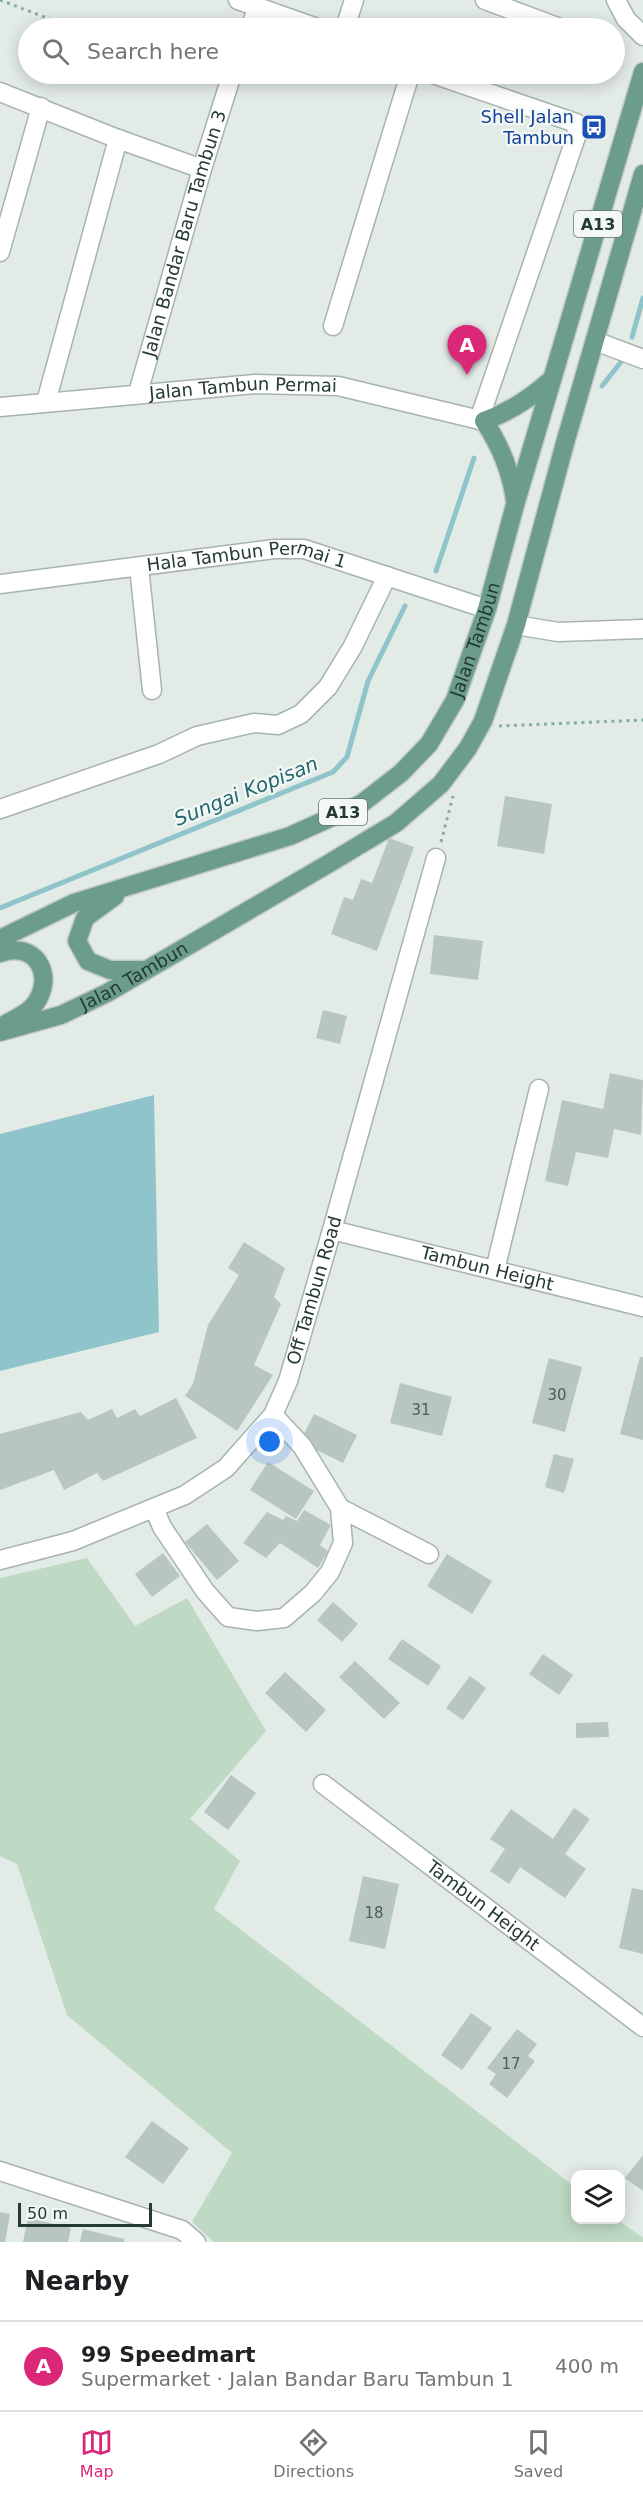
<!DOCTYPE html>
<html lang="en">
<head>
<meta charset="utf-8">
<style>
  :root { --surface:#fff; --page:#f2f2f2; --text:#202124; --muted:#757577; --line:#e0e0e0; --accent:#db2777 }
  body { margin:0; font-family:"DejaVu Sans",sans-serif; background:var(--page); color:var(--text) }
  .controls { position:absolute; right:18px; bottom:18px; display:grid; overflow:hidden; border-radius:12px; box-shadow:0 3px 15px #0003 }
  .controls button { width:54px; height:54px; display:grid; place-items:center; padding:0; border:0; border-bottom:2px solid var(--line); background:var(--surface); color:var(--text); font:30px sans-serif }
  .scale { position:absolute; left:18px; bottom:15px; width:134px; box-sizing:border-box; padding-left:6px; border:3px solid #243b34; border-top:0; font-size:16px; line-height:21px; white-space:nowrap; color:#243b34; -webkit-text-stroke:4px #f3f8f5; paint-order:stroke }
  .you { position:absolute; left:270px; top:1442px; width:21px; height:21px; margin:-15px; border:4px solid #fff; border-radius:50%; background:#1a73e8; box-shadow:0 0 0 9px #1a73e833 }
  .badge { display:grid; place-items:center; width:39px; height:39px; border-radius:50%; background:var(--accent); color:#fff; font-size:20px; font-weight:700 }
  .pin { position:absolute; translate:-50% -50px; filter:drop-shadow(0 2px 3px #0008) }
  .pin::after { content:''; position:absolute; top:32px; width:21px; height:18px; background:inherit; clip-path:polygon(0 0,100% 0,50% 100%) }
  .list { margin:0; padding:0; list-style:none }
  h2 { display:flex; justify-content:space-between; align-items:center; height:78px; margin:0; padding:0 24px; font-size:26px }
  h2 small { font-size:20px; font-weight:400; color:var(--muted) }
  .list li { display:grid; grid-template-columns:39px 1fr auto; gap:18px; align-items:center; box-sizing:border-box; height:90px; padding:0 24px; border-top:2px solid var(--line) }
  .list b { display:block; font-size:22px; white-space:nowrap }
  .list p { margin:0; font-size:20px; white-space:nowrap; color:var(--muted) }
  .list em { font-size:20px; font-style:normal; color:var(--muted) }
  .icon { flex:none; width:33px; height:33px; fill:none; stroke:currentColor; stroke-width:2; stroke-linecap:round; stroke-linejoin:round }
  .map { position:relative; flex:none; width:643px; height:2242px; overflow:hidden }
  .search { position:absolute; background:var(--surface); box-shadow:0 3px 15px #0003; left:18px; right:18px; top:18px; height:66px; display:flex; align-items:center; gap:15px; box-sizing:border-box; padding:0 21px; border-radius:33px; color:var(--muted); font-size:22px }
  .sheet { height:168px; background:var(--surface) }
  nav { display:flex; justify-content:space-around; align-items:center; box-sizing:border-box; height:84px; border-top:2px solid var(--line); background:var(--surface); font-size:16px; color:var(--muted) }
  nav a { display:grid; justify-items:center; gap:3px }
  nav .on { color:var(--accent) }
  .map>svg:first-child { display:block }
  .green { fill:#bedac4 }
  .water { fill:#90c4cb }
  .lines { fill:none; stroke-linecap:round; stroke-linejoin:round }
  .stream { stroke:#90c4cb; stroke-width:5 }
  .building { fill:#b8c6c0 }
  .minor-casing { stroke:#a6b3ae; stroke-width:21 }
  .major-casing { stroke:#c2c8c6; stroke-width:21 }
  .path { stroke:#86ac9e; stroke-width:3; stroke-dasharray:3 4.5; stroke-linecap:butt }
  .minor { stroke:#fff; stroke-width:18 }
  .major { stroke:#6c9c8e; stroke-width:18 }
  .labels { text-anchor:middle; stroke-width:4.5; stroke-linejoin:round; paint-order:stroke }
  .number-label { font-size:15px; fill:#495e57 }
  .shield { fill:#f3f8f5; stroke:#62746e; stroke-width:1.5 }
  .shield-label { font-size:16px; font-weight:bold; fill:#243b34 }
  .transit-label { font-size:18px; fill:#164399; stroke:#f3f8f5; text-anchor:end }
  .street-label { font-size:18px; fill:#243b34; stroke:#f3f8f5 }
  .water-label { font-size:20px; font-style:italic; fill:#246771; stroke:#f3f8f5 }
</style>
</head>
<body>
<div class="map">
<svg width="643" height="2242" viewBox="0 0 643 2242">
  <rect width="100%" height="100%" fill="#e3ebe7"/>
  <polygon class="green" points="87,1558 135,1626 187,1598 266,1731 190,1819 240,1861 214,1909 575,2187 576,2220 618,2220 643,2238 643,2242 214,2242 192,2222 232,2153 67,2015 17,1864 0,1856 0,1578"/>
  <polygon class="water" points="154,1095 159,1332 0,1371 0,1134"/>
  <g class="lines">
    <g class="stream">
      <polyline points="632,337 643,298"/>
      <polyline points="602,386 621,362"/>
      <polyline points="436,571 474,458"/>
      <polyline points="0,908 333,772 347,757 368,681 405,606"/>
    </g>
  </g>
  <g class="building">
    <polygon points="505,796 552,804 544,854 497,846"/>
    <polygon points="389,838 414,847 377,951 331,934 344,897 353,900 361,879 372,883"/>
    <polygon points="434,935 483,941 478,980 430,974"/>
    <polygon points="323,1010 347,1016 340,1044 316,1038"/>
    <polygon points="610,1073 643,1080 641,1135 614,1129 608,1158 576,1152 568,1186 545,1181 562,1100 603,1109"/>
    <polygon points="244,1242 285,1268 274,1297 281,1304 254,1365 273,1375 237,1431 185,1396 193,1384 208,1325 239,1275 228,1268"/>
    <polygon points="640,1357 643,1357 643,1440 620,1434"/>
    <polygon points="549,1358 582,1367 565,1432 532,1423"/>
    <polygon points="400,1383 452,1397 442,1436 390,1423"/>
    <polygon points="176,1398 197,1438 103,1481 97,1473 64,1490 54,1470 0,1490 0,1434 81,1412 88,1420 112,1409 117,1418 135,1409 140,1416"/>
    <polygon points="314,1414 357,1435 343,1463 300,1442"/>
    <polygon points="554,1454 574,1459 564,1493 545,1487"/>
    <polygon points="268,1462 314,1491 296,1519 250,1490"/>
    <polygon points="304,1510 331,1525 320,1545 328,1551 318,1568 280,1543 266,1558 243,1543 267,1512 283,1520 286,1516 297,1521"/>
    <polygon points="207,1524 239,1561 217,1580 185,1542"/>
    <polygon points="163,1553 180,1576 152,1597 135,1574"/>
    <polygon points="447,1554 492,1581 472,1614 427,1586"/>
    <polygon points="333,1602 358,1624 342,1642 317,1620"/>
    <polygon points="402,1639 441,1666 428,1686 388,1659"/>
    <polygon points="543,1654 573,1675 559,1695 529,1674"/>
    <polygon points="355,1661 400,1703 384,1719 339,1677"/>
    <polygon points="285,1672 326,1710 306,1732 265,1693"/>
    <polygon points="470,1676 486,1688 463,1720 446,1708"/>
    <polygon points="608,1722 609,1737 576,1738 576,1723"/>
    <polygon points="231,1775 256,1793 228,1830 204,1812"/>
    <polygon points="574,1808 590,1819 565,1854 586,1869 565,1898 520,1867 509,1884 490,1871 505,1849 490,1839 511,1809 553,1839"/>
    <polygon points="363,1876 399,1884 385,1949 349,1941"/>
    <polygon points="632,1888 643,1890 643,1954 619,1948"/>
    <polygon points="471,2013 492,2028 462,2070 441,2055"/>
    <polygon points="517,2029 537,2044 528,2056 535,2061 507,2098 489,2084 496,2074 487,2068"/>
    <polygon points="152,2121 189,2148 163,2184 125,2157"/>
    <polygon points="643,2155 643,2191 625,2178"/>
    <polygon points="0,2212 10,2214 5,2242 0,2242"/>
    <polygon points="28,2218 71,2228 68,2242 23,2242"/>
    <polygon points="83,2229 124,2239 124,2242 80,2242"/>
  </g>
  <g class="lines">
    <g class="minor-casing">
      <g id="minor">
        <polyline points="238,0 317,28"/>
        <polyline points="485,0 560,28"/>
        <polyline points="616,0 626,19 643,36"/>
        <polyline points="250,28 258,7"/>
        <polyline points="345,28 354,0"/>
        <polyline points="433,74 576,123 577,134 479,420"/>
        <polyline points="0,92 118,139 202,169"/>
        <polyline points="0,252 41,107"/>
        <polyline points="333,326 410,74"/>
        <polyline points="595,341 643,359"/>
        <path id="s1" d="M 138,393 L 202,169 L 232,74"/>
        <polyline points="46,402 118,139"/>
        <path id="s2" d="M 0,407 L 255,384 L 338,386 L 484,421"/>
        <polyline points="139,567 152,690"/>
        <path id="s3" d="M 0,584 L 274,549 L 304,549 L 487,609"/>
        <polyline points="516,625 558,632 643,629"/>
        <polyline points="0,809 159,754 197,736 254,723 278,725 301,714 328,687 353,646 387,576"/>
        <path id="s4" d="M 332,1230 L 643,1307"/>
        <polyline points="495,1270 539,1089"/>
        <polyline points="154,1508 162,1527 205,1591 228,1617 257,1621 284,1618 313,1593 330,1572 343,1543 340,1508 302,1446 273,1415"/>
        <polyline points="340,1508 429,1554"/>
        <path id="s5" d="M 0,1560 L 73,1541 L 185,1495 L 226,1468 L 273,1415 L 288,1381 L 332,1230 L 436,858"/>
        <path id="s6" d="M 323,1784 L 643,2027"/>
        <polyline points="0,2171 182,2230 196,2242"/>
      </g>
    </g>
    <g class="major-casing">
      <g id="major">
        <path d="M 515,500 C 511,471 500,445 484,421 C 510,412 531,398 552,379"/>
        <polyline points="115,896 85,918 77,941 88,961 110,970 144,970"/>
        <path id="s7" d="M 0,939 L 74,903 L 290,836 L 361,804 L 401,773 L 429,744 L 455,700 L 487,609 L 515,505 L 643,72"/>
        <path d="M 0,953 C 35,940 56,975 35,1004 C 29,1013 14,1019 4,1025"/>
        <path id="s8" d="M 0,1032 L 61,1015 L 107,993 L 328,864 L 396,823 L 441,784 L 468,748 L 483,721 L 516,625 L 565,443 L 643,174"/>
      </g>
    </g>
    <g class="path">
      <polyline points="0,0 73,28"/>
      <polyline points="190,74 211,81"/>
      <polyline points="499,726 643,720"/>
      <polyline points="441,842 453,796"/>
    </g>
    <use href="#minor" class="minor"/>
    <use href="#major" class="major"/>
  </g>
  <defs>
    <g id="bus-square" transform="scale(1.35)"><rect x="-9" y="-9" width="18" height="18" rx="4" fill="#1a4fb4" stroke="#f3f8f5"/><path d="M-5-6H5V4H4V6H2V4H-2V6H-4V4H-5ZM-3.5-4V0h7V-4ZM-3.5 1.2v1.5H-2V1.2ZM2 1.2v1.5H3.5V1.2Z" fill="#fff"/></g>
  </defs>
  <g fill-rule="evenodd">
    <use href="#bus-square" x="594" y="127"/>
  </g>
  <g class="labels">
    <g class="number-label">
      <text x="557" y="1400">30</text>
      <text x="421" y="1415">31</text>
      <text x="374" y="1918">18</text>
      <text x="511" y="2069">17</text>
    </g>
    <g class="shield">
      <rect x="574" y="211" width="48" height="26" rx="4.5"/>
      <rect x="319" y="799" width="48" height="26" rx="4.5"/>
    </g>
    <g class="shield-label">
      <text x="598" y="230">A13</text>
      <text x="343" y="818">A13</text>
    </g>
    <g class="transit-label">
      <text x="574" y="123">Shell Jalan<tspan x="574" dy="21">Tambun</tspan></text>
    </g>
    <g class="street-label">
      <text dy="6" stroke="none"><textPath href="#s1" startOffset="166">Jalan Bandar Baru Tambun 3</textPath></text>
      <text dy="6" stroke="none"><textPath href="#s2" startOffset="244">Jalan Tambun Permai</textPath></text>
      <text dy="6" stroke="none"><textPath href="#s3" startOffset="249">Hala Tambun Permai 1</textPath></text>
      <text dy="6" stroke="none"><textPath href="#s7" startOffset="592">Jalan Tambun</textPath></text>
      <text dy="6" stroke="none"><textPath href="#s8" startOffset="146">Jalan Tambun</textPath></text>
      <text dy="6" stroke="none"><textPath href="#s4" startOffset="160">Tambun Height</textPath></text>
      <text dy="6" stroke="none"><textPath href="#s5" startOffset="448">Off Tambun Road</textPath></text>
      <text dy="6" stroke="none"><textPath href="#s6" startOffset="201">Tambun Height</textPath></text>
    </g>
    <g class="water-label">
      <text transform="translate(246 791) rotate(-22)" y="7">Sungai Kopisan</text>
    </g>
  </g>
</svg>
<div class="controls">
<button><svg class="icon" aria-label="layers" viewBox="0 0 24 24"><path d="M12 4l9 5-9 5-9-5zM3 14l9 5 9-5"/></svg></button>
</div>
<div class="scale">50 m</div>
<div class="you"></div>
<div class="pin badge" style="left:467px;top:375px">A</div>
<div class="search"><svg class="icon" aria-label="search" viewBox="0 0 24 24"><circle cx="10" cy="10" r="6"/><path d="M15 15l6 6"/></svg>Search here</div>
</div>
<section class="sheet">
<h2>Nearby<small></small></h2>
<ul class="list">
<li><span class="badge">A</span><div><b>99 Speedmart</b><p>Supermarket · Jalan Bandar Baru Tambun 1</p></div><em>400 m</em></li>
</ul>
</section>
<nav>
<a class="on"><svg class="icon" aria-label="map" viewBox="0 0 24 24"><path d="M3 6l6-2 6 2 6-2v14l-6 2-6-2-6 2zM9 4v14M15 6v14"/></svg>Map</a>
<a><svg class="icon" aria-label="directions" viewBox="0 0 24 24"><path d="M12 3l9 9-9 9-9-9zM9 14v-3h6M13 9l2 2-2 2"/></svg>Directions</a>
<a><svg class="icon" aria-label="saved" viewBox="0 0 24 24"><path d="M7 4h10v16l-5-4-5 4z"/></svg>Saved</a>
</nav>
</body>
</html>
